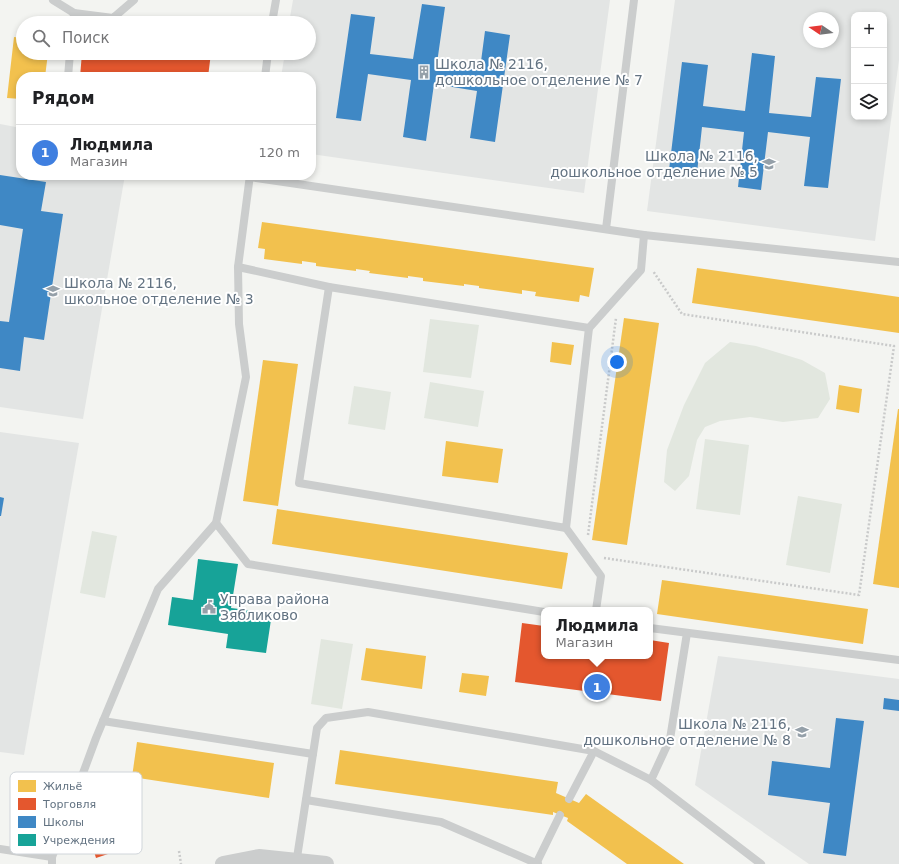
<!DOCTYPE html>
<html lang="ru">
<head>
<meta charset="utf-8">
<style>
  :root { --surface:#fff; --page:#f2f2f2; --text:#202124; --muted:#757577; --line:#e0e0e0; --accent:#d93025 }
  body { margin:0; font-family:"DejaVu Sans",sans-serif; background:var(--page); color:var(--text) }
  .controls { position:absolute; right:12px; top:12px; display:grid; overflow:hidden; border-radius:8px; box-shadow:0 2px 6px #0003 }
  .controls button { width:36px; height:36px; display:grid; place-items:center; padding:0; border:0; border-bottom:1px solid var(--line); background:var(--surface); color:var(--text); font:20px sans-serif }
  .compass { position:absolute; left:803px; top:12px; width:36px; height:36px; border-radius:50%; background:var(--surface); box-shadow:0 2px 6px #0003; rotate:283deg }
  .you { position:absolute; left:617px; top:362px; width:14px; height:14px; margin:-10px; border:3px solid #fff; border-radius:50%; background:#1a73e8; box-shadow:0 0 0 6px #1a73e833 }
  .badge { display:grid; place-items:center; width:26px; height:26px; border-radius:50%; background:var(--accent); color:#fff; font-size:13px; font-weight:700 }
  .pin { position:absolute; translate:-50% -50%; border:2px solid #fff; box-shadow:0 1px 4px #0006 }
  .popup { position:absolute; left:541px; top:607px; width:112px; height:52px; box-sizing:border-box; display:grid; place-content:center; border-radius:8px; background:var(--surface); filter:drop-shadow(0 1px 3px #0005); font-size:13px; white-space:nowrap; color:var(--muted) }
  .popup b { font-size:15px; color:var(--text) }
  .popup::after { content:''; position:absolute; left:50%; top:100%; margin-left:-8px; border:8px solid transparent; border-top-color:var(--surface) }
  .list { margin:0; padding:0; list-style:none }
  h2 { display:flex; justify-content:space-between; align-items:center; height:52px; margin:0; padding:0 16px; font-size:17px }
  h2 small { font-size:13px; font-weight:400; color:var(--muted) }
  .list li { display:grid; grid-template-columns:26px 1fr auto; gap:12px; align-items:center; box-sizing:border-box; height:56px; padding:0 16px; border-top:1px solid var(--line) }
  .list b { display:block; font-size:15px; white-space:nowrap }
  .list p { margin:0; font-size:13px; white-space:nowrap; color:var(--muted) }
  .list em { font-size:13px; font-style:normal; color:var(--muted) }
  .icon { flex:none; width:22px; height:22px; fill:none; stroke:currentColor; stroke-width:2; stroke-linecap:round; stroke-linejoin:round }
  .map { position:relative; flex:none; width:899px; height:864px; overflow:hidden }
  .search { position:absolute; background:var(--surface); box-shadow:0 2px 6px #0003; left:16px; top:16px; width:300px; height:44px; display:flex; align-items:center; gap:10px; box-sizing:border-box; padding:0 14px; border-radius:22px; color:var(--muted); font-size:15px }
  .panel { position:absolute; background:var(--surface); box-shadow:0 2px 6px #0003; left:16px; top:72px; width:300px; height:108px; border-radius:16px }
  .map>svg:first-child { display:block }
  .built { fill:#e3e5e4; fill-rule:evenodd }
  .green { fill:#e2e7df }
  .homes { fill:#f2c14e }
  .shops { fill:#e4572e }
  .schools { fill:#3f88c5 }
  .public { fill:#17a398 }
  .lines { fill:none; stroke-linecap:round; stroke-linejoin:round }
  .path { stroke:#c9caca; stroke-width:2.5; stroke-dasharray:2 2; stroke-linecap:butt }
  .service { stroke:#cbcdcd; stroke-width:8 }
  .minor { stroke:#cbcdcd; stroke-width:16 }
  .labels { text-anchor:middle; stroke-width:4; stroke-linejoin:round; paint-order:stroke }
  .poi-label { font-size:14px; fill:#637382; stroke:#fff; text-anchor:start }
  .key { fill:#fff; stroke:#d0d5da; stroke-width:1 }
  .key-label { font-size:11px; fill:#637382 }
</style>
</head>
<body>
<div class="map">
<svg width="899" height="864" viewBox="0 0 899 864">
  <rect width="100%" height="100%" fill="#f3f4f1"/>
  <g class="built">
    <polygon points="293,0 610,0 584,193 311,154 311,77 281,77 285,53 309,53 309,23 289,23"/>
    <path d="M 675,0 L 899,0 L 899,60 L 875,241 L 647,211 ZM 854,15 L 884,15 L 884,117 L 854,117 ZM 809,18 L 833,18 L 833,42 L 809,42 Z"/>
    <polygon points="0,124 21,128 21,175 125,175 83,419 0,407"/>
    <polygon points="0,432 79,443 24,755 0,752"/>
    <polygon points="718,656 899,679 899,864 809,864 695,785"/>
  </g>
  <g class="green">
    <polygon points="430,319 479,325 471,378 423,372"/>
    <polygon points="730,342 756,346 802,360 825,373 830,399 818,418 783,422 750,417 720,421 705,427 697,440 689,476 675,491 664,482 667,450 684,405 705,363"/>
    <polygon points="430,382 484,391 478,427 424,418"/>
    <polygon points="354,386 391,392 385,430 348,424"/>
    <polygon points="705,439 749,445 740,515 696,509"/>
    <polygon points="798,496 842,504 830,573 786,565"/>
    <polygon points="92,531 117,536 105,598 80,593"/>
    <polygon points="321,639 353,644 342,709 311,704"/>
  </g>
  <g class="homes">
    <polygon points="14,37 23,38 23,53 48,53 45,77 21,77 21,99 7,98"/>
    <polygon points="262,222 594,268 589,297 580,295 579,302 535,296 536,292 522,290 522,294 479,288 479,286 464,284 464,286 423,281 423,278 408,276 408,278 369,273 370,271 356,269 356,271 316,266 316,263 302,261 302,264 264,259 265,249 258,248"/>
    <polygon points="697,268 899,297 899,333 692,303"/>
    <polygon points="624,318 659,323 627,545 592,540"/>
    <polygon points="552,342 574,345 571,365 550,362"/>
    <polygon points="263,360 298,364 278,506 243,501"/>
    <polygon points="839,385 862,389 859,413 836,409"/>
    <polygon points="898,409 899,409 899,588 873,584"/>
    <polygon points="446,441 503,449 498,483 442,476"/>
    <polygon points="277,509 568,553 562,589 272,544"/>
    <polygon points="662,580 868,609 863,644 657,614"/>
    <polygon points="366,648 426,656 422,689 361,680"/>
    <polygon points="462,673 489,676 486,696 459,692"/>
    <polygon points="137,742 274,763 269,798 132,777"/>
    <polygon points="340,750 558,782 556,793 579,803 586,794 684,864 627,864 567,821 568,818 553,812 553,815 335,784"/>
  </g>
  <g class="shops">
    <polygon points="82,53 211,53 208,77 80,77"/>
    <polygon points="522,623 544,626 544,656 650,656 650,640 669,643 661,701 515,682"/>
    <polygon points="122,826 129,847 96,858 89,836"/>
  </g>
  <g class="schools">
    <polygon points="422,4 445,7 437,63 480,69 485,31 510,35 495,142 470,138 477,91 434,84 426,141 403,137 411,80 368,74 361,121 336,118 351,14 375,17 370,54 413,59"/>
    <polygon points="752,53 775,56 769,113 811,117 816,77 841,79 828,188 804,186 810,137 768,132 761,190 738,187 744,132 702,127 697,173 669,170 682,62 708,65 703,106 745,111"/>
    <polygon points="0,175 46,182 41,211 63,214 44,340 24,337 20,371 0,368 0,321 9,322 23,229 0,225"/>
    <polygon points="0,497 4,498 1,516 0,516"/>
    <polygon points="884,698 899,700 899,711 883,709"/>
    <polygon points="836,718 864,721 846,856 823,853 830,803 768,795 772,761 830,768"/>
  </g>
  <polygon class="public" points="198,559 238,564 231,608 272,613 266,653 226,648 228,634 168,625 172,597 193,600"/>
  <g class="lines">
    <g class="path">
      <polyline points="588,535 616,318"/>
      <polyline points="604,558 859,595 894,346 682,314 653,271"/>
      <polyline points="179,851 181,864"/>
    </g>
    <g class="service">
      <polyline points="53,0 74,13 113,18 134,0"/>
      <polyline points="73,23 74,13"/>
      <polyline points="272,23 276,0"/>
      <polyline points="68,77 70,53"/>
      <polyline points="265,77 268,53"/>
      <polyline points="250,177 644,235 899,262"/>
      <polyline points="606,229 634,0"/>
      <polyline points="238,267 329,287 589,328 641,270 644,235"/>
      <polyline points="329,287 299,483 566,528 589,328"/>
      <polyline points="216,523 248,564 544,612"/>
      <polyline points="566,528 601,576 596,610"/>
      <polyline points="650,628 899,660"/>
      <polyline points="103,721 313,754"/>
      <polyline points="651,780 670,739 687,633"/>
      <polyline points="569,799 594,751"/>
      <polyline points="306,800 441,822 538,864"/>
      <polyline points="0,849 52,857"/>
      <polyline points="52,864 52,857 96,738 158,589 216,523 246,377 239,324 238,267 250,175"/>
      <polyline points="296,864 317,728 326,718 368,712 594,751 651,780 761,864"/>
      <polyline points="536,864 560,815"/>
    </g>
    <polyline class="minor" points="223,864 259,857 326,864"/>
  </g>
  <defs>
    <g id="building-bare" transform="scale(1.08)"><path d="M-4-6H4V6H1V3H-1V6H-4ZM-2.5-4.3h1.7v1.8h-1.7ZM.8-4.3h1.7v1.8H.8ZM-2.5-1h1.7V.8h-1.7ZM.8-1h1.7V.8H.8Z" fill="#95a0a9" stroke="#fff" stroke-width="2.5" paint-order="stroke"/></g>
    <g id="school-bare" transform="scale(1.08)"><path d="M0-5L7-2L0 1L-7-2ZM-4 1L0 2.5L4 1V4Q0 6-4 4Z" fill="#95a0a9" stroke="#fff" stroke-width="2.5" paint-order="stroke"/></g>
    <g id="civic-bare" transform="scale(1.08)"><path d="M-.6-6.5H3V-4.5H.6V-3L4-1V1h2V6H-6V1h2V-1L-.6-3ZM-1.2 2.5V6h2.4V2.5Z" fill="#95a0a9" stroke="#fff" stroke-width="2.5" paint-order="stroke"/></g>
  </defs>
  <g fill-rule="evenodd">
    <use href="#building-bare" x="424" y="72"/>
    <use href="#school-bare" x="769" y="164"/>
    <use href="#school-bare" x="53" y="291"/>
    <use href="#civic-bare" x="209" y="607"/>
    <use href="#school-bare" x="802" y="732"/>
  </g>
  <g class="labels">
    <g class="poi-label">
      <text x="435" y="69">Школа № 2116,<tspan x="435" dy="16">дошкольное отделение № 7</tspan></text>
      <text x="758" y="161" text-anchor="end">Школа № 2116,<tspan x="758" dy="16">дошкольное отделение № 5</tspan></text>
      <text x="64" y="288">Школа № 2116,<tspan x="64" dy="16">школьное отделение № 3</tspan></text>
      <text x="220" y="604">Управа района<tspan x="220" dy="16">Зябликово</tspan></text>
      <text x="791" y="729" text-anchor="end">Школа № 2116,<tspan x="791" dy="16">дошкольное отделение № 8</tspan></text>
    </g>
  </g>
  <rect x="10" y="772" width="132" height="82" rx="6" class="key"/>
  <rect x="18" y="780" width="18" height="12" fill="#f2c14e"/>
  <rect x="18" y="798" width="18" height="12" fill="#e4572e"/>
  <rect x="18" y="816" width="18" height="12" fill="#3f88c5"/>
  <rect x="18" y="834" width="18" height="12" fill="#17a398"/>
  <g class="key-label">
    <text x="43" y="790">Жильё</text>
    <text x="43" y="808">Торговля</text>
    <text x="43" y="826">Школы</text>
    <text x="43" y="844">Учреждения</text>
  </g>
</svg>
<div class="controls">
<button>+</button>
<button>−</button>
<button><svg class="icon" aria-label="layers" viewBox="0 0 24 24"><path d="M12 4l9 5-9 5-9-5zM3 14l9 5 9-5"/></svg></button>
</div>
<svg class="compass" viewBox="-18 -18 36 36"><path d="M0-13l5 13h-10z" fill="#e53935"/><path d="M0 13l5-13h-10z" fill="#757577"/></svg>
<div class="you"></div>
<div class="pin badge" style="left:597px;top:687px;background:#3f7fe0">1</div>
<div class="popup"><b>Людмила</b>Магазин</div>
<div class="search"><svg class="icon" aria-label="search" viewBox="0 0 24 24"><circle cx="10" cy="10" r="6"/><path d="M15 15l6 6"/></svg>Поиск</div>
<section class="panel">
<h2>Рядом<small></small></h2>
<ul class="list">
<li><span class="badge" style="background:#3f7fe0">1</span><div><b>Людмила</b><p>Магазин</p></div><em>120 m</em></li>
</ul>
</section>
</div>
</body>
</html>
